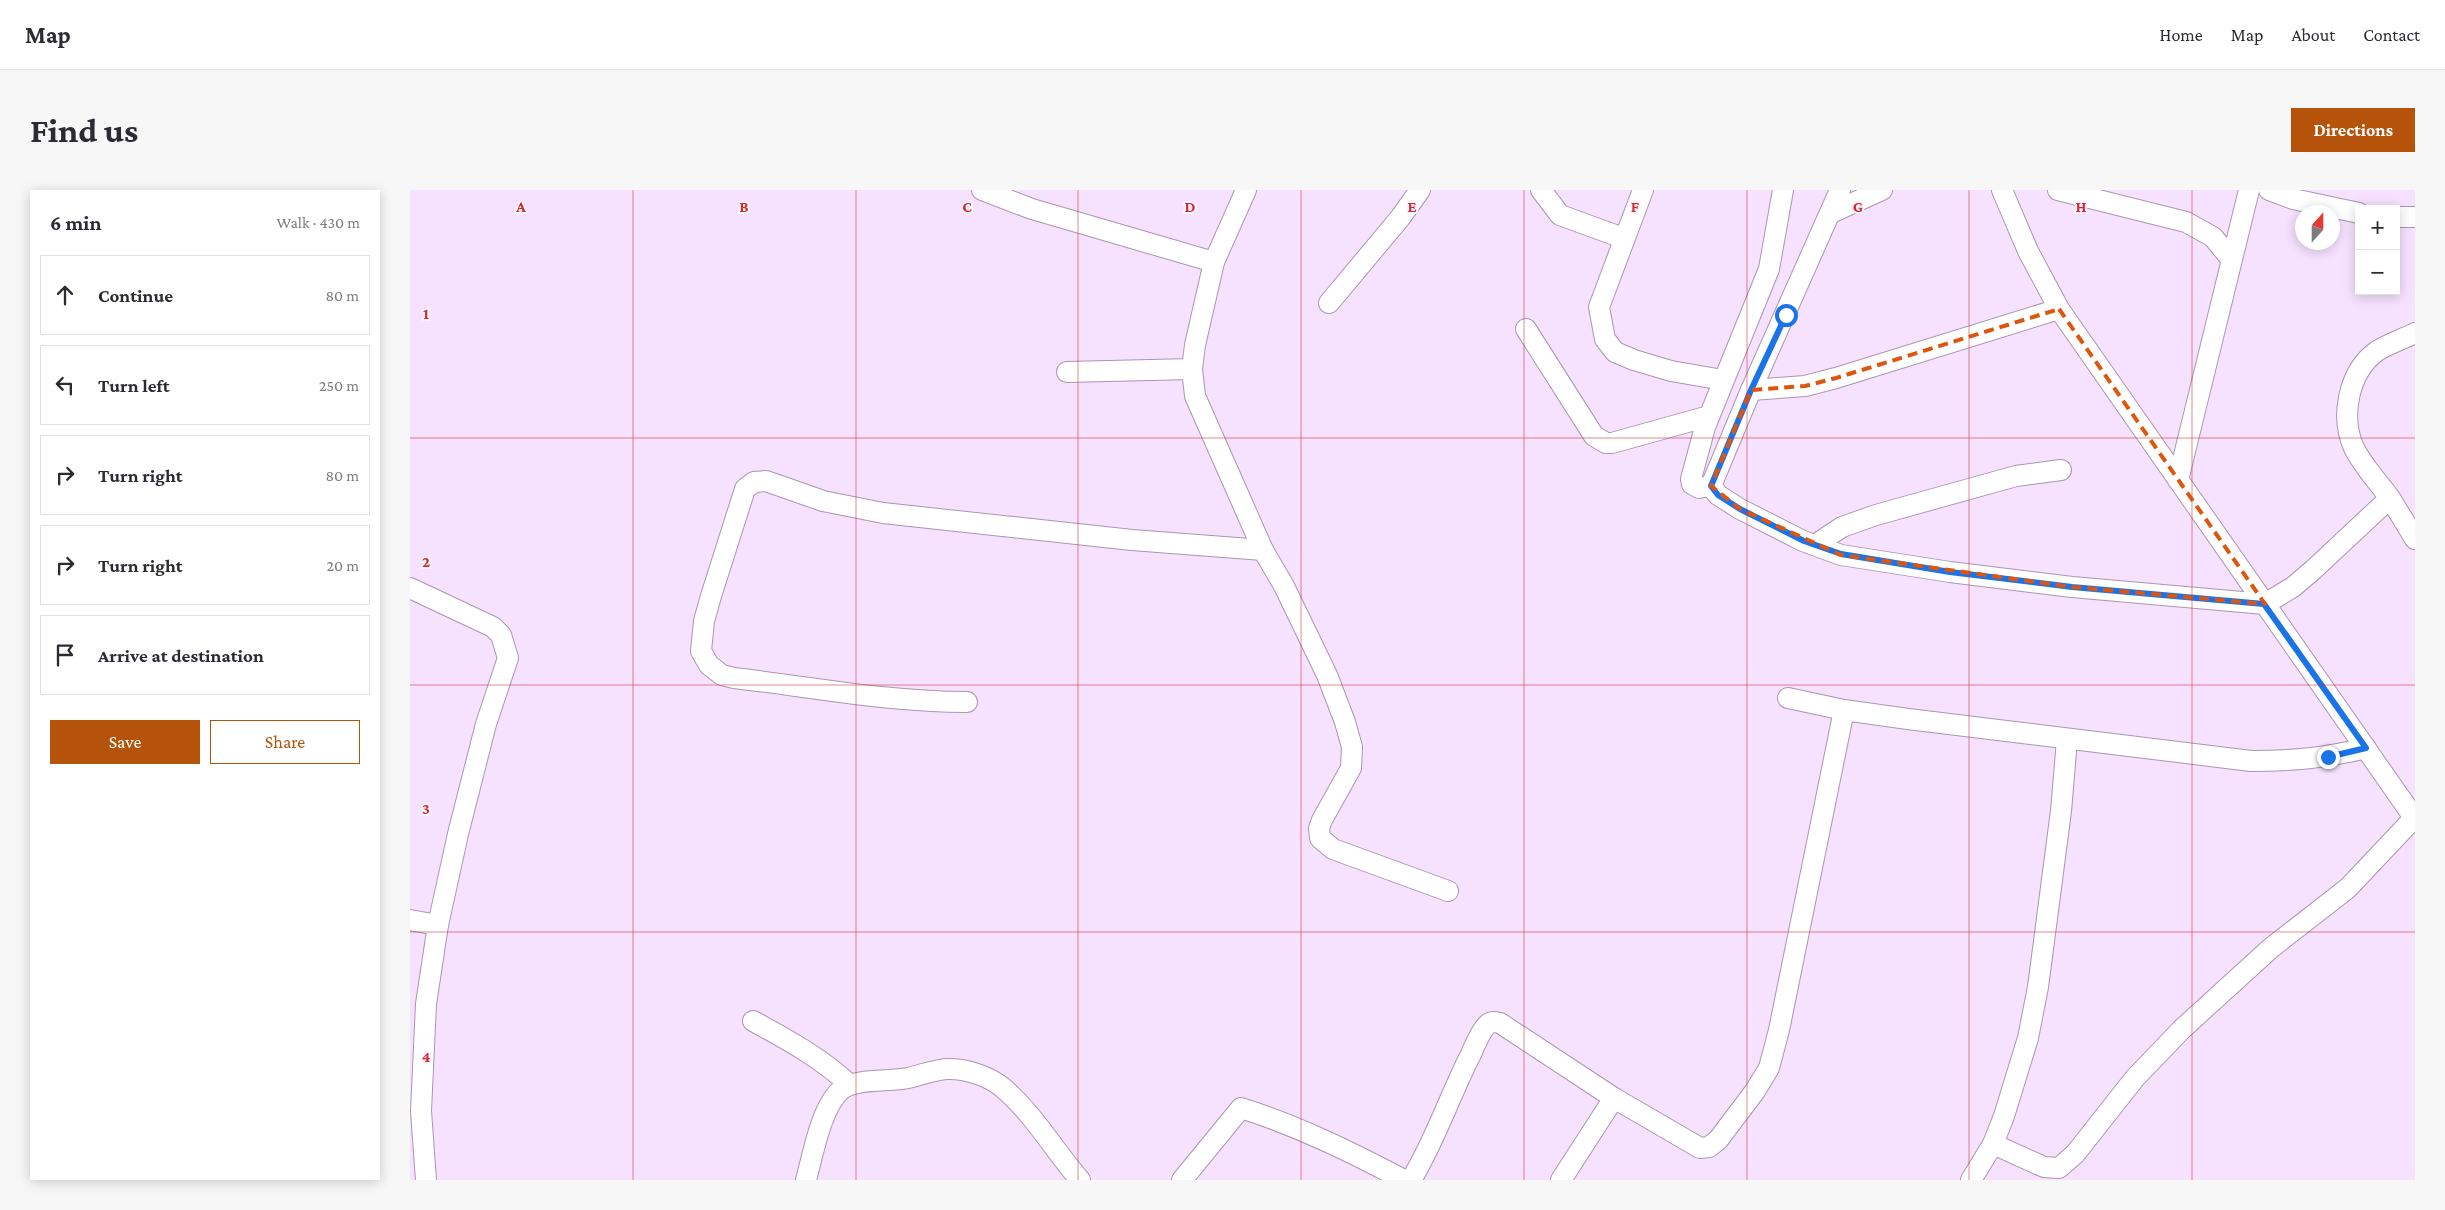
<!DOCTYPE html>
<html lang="en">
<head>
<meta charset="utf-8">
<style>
  :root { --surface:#fff; --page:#f7f7f7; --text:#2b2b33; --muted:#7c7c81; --line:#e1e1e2; --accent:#b45309 }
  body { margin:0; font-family:"Crimson Pro",serif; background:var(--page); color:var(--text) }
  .controls { position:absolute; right:15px; top:15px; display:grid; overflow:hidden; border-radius:0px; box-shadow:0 2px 12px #0003 }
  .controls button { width:45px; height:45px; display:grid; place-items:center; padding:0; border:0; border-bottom:1px solid var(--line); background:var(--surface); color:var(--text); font:25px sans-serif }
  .compass { position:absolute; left:1885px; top:15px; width:45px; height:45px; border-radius:50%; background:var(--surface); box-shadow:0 2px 12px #0003; rotate:21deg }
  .stop { position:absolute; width:15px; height:15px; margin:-11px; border:4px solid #1a73e8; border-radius:50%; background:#fff }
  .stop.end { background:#1a73e8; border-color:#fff; box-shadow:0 1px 5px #0008 }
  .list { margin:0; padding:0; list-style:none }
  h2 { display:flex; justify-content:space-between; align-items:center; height:65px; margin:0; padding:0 20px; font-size:21px }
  h2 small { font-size:16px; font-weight:400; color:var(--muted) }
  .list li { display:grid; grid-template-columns:32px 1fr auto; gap:15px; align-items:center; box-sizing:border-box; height:80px; margin:0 10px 10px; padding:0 10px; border:1px solid var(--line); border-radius:0px }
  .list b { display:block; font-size:19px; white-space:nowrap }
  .list em { font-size:16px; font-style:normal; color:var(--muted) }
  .actions { display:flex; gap:10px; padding:15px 20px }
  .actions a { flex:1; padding:11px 0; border:1px solid var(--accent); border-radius:0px; text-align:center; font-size:18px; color:var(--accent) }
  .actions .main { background:var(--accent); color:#fff }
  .icon { flex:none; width:28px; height:28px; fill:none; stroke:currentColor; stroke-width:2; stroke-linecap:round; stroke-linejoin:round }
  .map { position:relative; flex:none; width:2005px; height:990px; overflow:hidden; border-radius:0px }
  header { display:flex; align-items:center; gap:30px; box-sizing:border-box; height:70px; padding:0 25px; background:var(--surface); border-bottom:1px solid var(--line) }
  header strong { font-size:24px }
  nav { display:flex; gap:28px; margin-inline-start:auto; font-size:18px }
  .intro { display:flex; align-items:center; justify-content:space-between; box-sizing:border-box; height:120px; padding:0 30px }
  h1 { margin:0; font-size:35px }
  .button { padding:12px 22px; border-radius:0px; background:var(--accent); color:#fff; font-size:18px; font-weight:700 }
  main { display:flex; gap:30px; padding:0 30px }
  aside { flex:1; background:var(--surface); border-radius:0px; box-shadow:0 2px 12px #0003 }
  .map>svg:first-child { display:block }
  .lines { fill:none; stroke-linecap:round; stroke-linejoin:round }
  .minor-casing { stroke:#aa96b0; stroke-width:22 }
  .minor { stroke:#fff; stroke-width:20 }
  .route { stroke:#1a73e8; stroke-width:6 }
  .marked { fill:none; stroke:#de560e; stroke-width:4; stroke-dasharray:10 6; stroke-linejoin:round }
  .grid { fill:none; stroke:#d62828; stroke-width:1; stroke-opacity:0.55 }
  .grid-label { font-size:16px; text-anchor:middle; font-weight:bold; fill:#d62828; stroke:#fcf4ff; stroke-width:4; stroke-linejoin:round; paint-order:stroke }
</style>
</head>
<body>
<header>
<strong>Map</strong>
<nav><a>Home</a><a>Map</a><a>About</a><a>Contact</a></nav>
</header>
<div class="intro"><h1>Find us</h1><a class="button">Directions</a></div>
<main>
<aside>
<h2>6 min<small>Walk · 430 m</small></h2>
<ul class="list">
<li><svg class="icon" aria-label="ahead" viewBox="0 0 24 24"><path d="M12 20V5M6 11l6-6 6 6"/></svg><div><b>Continue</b></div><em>80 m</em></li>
<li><svg class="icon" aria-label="left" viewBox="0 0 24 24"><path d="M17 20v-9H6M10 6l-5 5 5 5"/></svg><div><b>Turn left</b></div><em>250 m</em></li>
<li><svg class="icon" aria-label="right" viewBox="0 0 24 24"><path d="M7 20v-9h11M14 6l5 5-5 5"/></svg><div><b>Turn right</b></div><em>80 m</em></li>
<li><svg class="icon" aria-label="right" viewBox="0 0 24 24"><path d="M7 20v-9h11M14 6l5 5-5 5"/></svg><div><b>Turn right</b></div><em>20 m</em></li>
<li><svg class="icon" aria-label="arrive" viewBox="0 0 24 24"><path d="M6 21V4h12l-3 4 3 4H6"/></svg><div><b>Arrive at destination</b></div></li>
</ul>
<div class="actions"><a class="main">Save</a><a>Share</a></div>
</aside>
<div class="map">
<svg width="2005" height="990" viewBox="0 0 2005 990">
  <rect width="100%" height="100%" fill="#f6e1fe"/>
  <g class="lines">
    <g class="minor-casing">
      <g id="minor">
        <polyline points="572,0 622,19 804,72"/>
        <polyline points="836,0 804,72 785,155 782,179 785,206 853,360 874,396 917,485 935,532 942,557 941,578 912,630 909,638 910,648 923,659 1038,701"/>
        <polyline points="1131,0 1150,25 1213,48"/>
        <polyline points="1233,0 1189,117 1195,149 1205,162 1224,170 1261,181 1313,190"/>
        <path d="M 1373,0 L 1359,79 L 1295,237 L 1281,289 L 1282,294 L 1289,298 L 1301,296 L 1308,305 L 1330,319 L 1393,351 L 1431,365 L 1540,382 L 1662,397 L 1855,414 L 1883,397 L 1903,380 L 1980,308 C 1968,292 1953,276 1944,258 C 1930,227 1938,182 1967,161 C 1978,154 1993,149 2005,143"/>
        <polyline points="1592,0 1618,61 1649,119 2005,629"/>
        <polyline points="1648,0 1776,32 1803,47 1821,69"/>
        <polyline points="1859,0 1883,9 1949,23"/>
        <polyline points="1421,23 1472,0"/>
        <polyline points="1986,27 2005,27"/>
        <polyline points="919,113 990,28 1010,0"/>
        <polyline points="1116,139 1184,246 1196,253 1202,253 1299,226"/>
        <polyline points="657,182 782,179"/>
        <polyline points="1341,200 1395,196 1426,188 1649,119"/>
        <polyline points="1768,290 1839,0"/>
        <polyline points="1301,296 1341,200 1430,0"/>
        <polyline points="1980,308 2005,349"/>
        <polyline points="1405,355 1432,337 1466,325 1606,286 1651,280"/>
        <polyline points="0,398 83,437 91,445 98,468 76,534 48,644 28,735 16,814 11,921 16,990"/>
        <path d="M 1378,508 L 1434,520 L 1498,529 L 1841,571 C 1883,571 1915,568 1956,558"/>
        <path d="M 557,512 C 479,512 402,497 324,488 L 312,485 L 299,475 L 291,461 L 294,431 L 301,406 L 335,299 L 344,292 L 356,291 L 413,311 L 473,323 L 722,350 L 853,360"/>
        <polyline points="0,730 28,735"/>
        <path d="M 343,831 C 378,850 411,868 440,895"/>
        <polyline points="1583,954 1634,977 1649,978 1665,964 1725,888 1772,839 1861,758 1938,698 2005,627"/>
        <path d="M 396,990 C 403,965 411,916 432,899 C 446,888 481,892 498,888 C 512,885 525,879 539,879 C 557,879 578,886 592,897 C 623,923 644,960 670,990"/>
        <path d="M 772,990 L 831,918 C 888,936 941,962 994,990"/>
        <path d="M 1001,990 C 1025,951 1040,905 1061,864 C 1065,855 1071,840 1078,834 C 1082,831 1085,832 1090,833 L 1204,908"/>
        <polyline points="1151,990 1204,908 1290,958 1299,957 1308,950 1345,901 1359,878 1369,840 1434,520"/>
        <polyline points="1561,990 1583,954 1594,926 1618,848 1628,797 1651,621 1657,550"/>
      </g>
    </g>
    <use href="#minor" class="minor"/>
  </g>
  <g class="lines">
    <polyline class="route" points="1376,125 1341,200 1301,296 1308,305 1330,319 1394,351 1431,364 1540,382 1662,397 1854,414 1956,558 1918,567"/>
  </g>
  <path class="marked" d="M 1649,119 L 1855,414 L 1662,397 L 1431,365 L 1330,319 L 1301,296 L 1341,200 L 1395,196 L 1426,188 Z"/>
  <path class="grid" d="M 223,0 L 223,990M 446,0 L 446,990M 668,0 L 668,990M 891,0 L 891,990M 1114,0 L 1114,990M 1337,0 L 1337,990M 1559,0 L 1559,990M 1782,0 L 1782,990M 0,248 L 2005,248M 0,495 L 2005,495M 0,742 L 2005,742"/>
  <g class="grid-label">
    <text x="111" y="22">A</text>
    <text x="334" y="22">B</text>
    <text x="557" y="22">C</text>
    <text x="780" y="22">D</text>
    <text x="1002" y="22">E</text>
    <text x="1225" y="22">F</text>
    <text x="1448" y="22">G</text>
    <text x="1671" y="22">H</text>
    <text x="16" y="129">1</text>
    <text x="16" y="377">2</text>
    <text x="16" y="624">3</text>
    <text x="16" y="872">4</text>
  </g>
</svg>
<div class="controls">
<button>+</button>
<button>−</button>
</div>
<svg class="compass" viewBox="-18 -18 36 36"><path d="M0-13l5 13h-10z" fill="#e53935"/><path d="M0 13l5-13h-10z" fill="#7c7c81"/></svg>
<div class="stop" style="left:1376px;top:125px"></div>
<div class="stop end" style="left:1918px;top:567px"></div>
</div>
</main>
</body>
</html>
